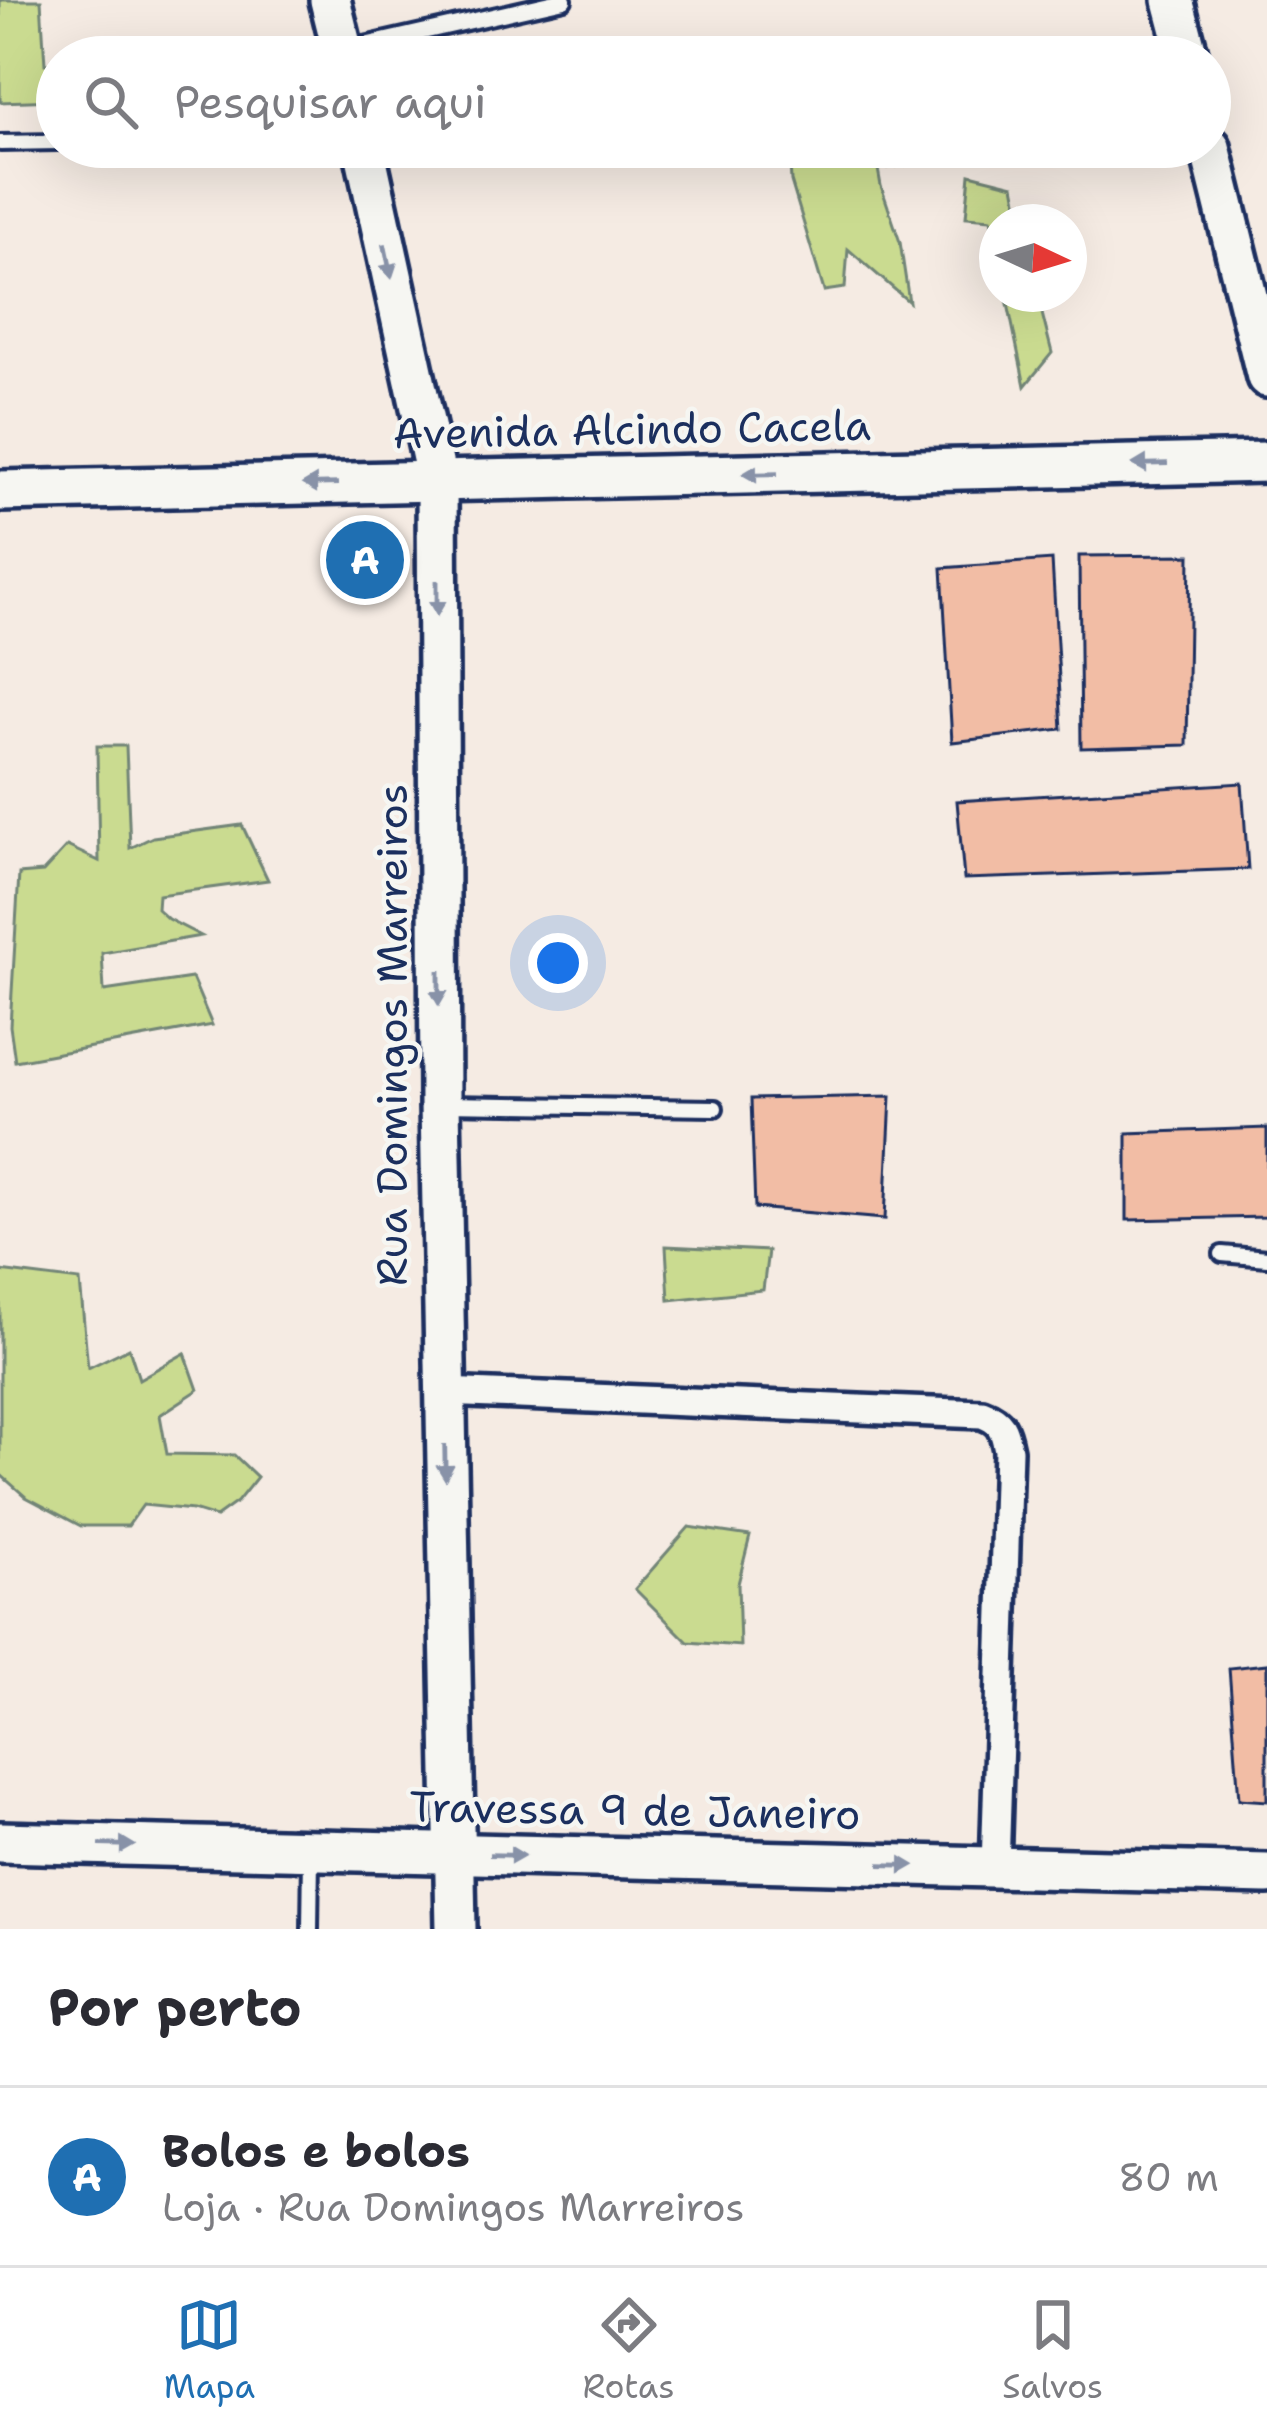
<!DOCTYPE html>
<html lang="pt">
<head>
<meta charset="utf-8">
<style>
  :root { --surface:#fff; --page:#f7f7f7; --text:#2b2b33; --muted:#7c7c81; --line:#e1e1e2; --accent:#1f6fb2 }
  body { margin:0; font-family:"Shantell Sans",sans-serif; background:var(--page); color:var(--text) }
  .compass { position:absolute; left:979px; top:204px; width:108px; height:108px; border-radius:50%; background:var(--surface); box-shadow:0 12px 48px #0002; rotate:94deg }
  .you { position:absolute; left:558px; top:963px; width:42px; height:42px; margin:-30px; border:9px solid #fff; border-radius:50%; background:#1a73e8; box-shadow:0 0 0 18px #1a73e833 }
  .badge { display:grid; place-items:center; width:78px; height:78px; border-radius:50%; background:var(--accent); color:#fff; font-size:39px; font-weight:700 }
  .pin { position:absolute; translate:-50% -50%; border:6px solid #fff; box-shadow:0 3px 12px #0006 }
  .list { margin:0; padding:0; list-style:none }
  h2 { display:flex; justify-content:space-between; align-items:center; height:156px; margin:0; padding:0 48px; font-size:51px }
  h2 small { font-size:39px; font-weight:400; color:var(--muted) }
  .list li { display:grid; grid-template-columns:78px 1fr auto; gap:36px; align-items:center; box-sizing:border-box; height:180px; padding:0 48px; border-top:3px solid var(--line) }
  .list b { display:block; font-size:45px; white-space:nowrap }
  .list p { margin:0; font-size:39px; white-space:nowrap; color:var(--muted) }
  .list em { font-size:39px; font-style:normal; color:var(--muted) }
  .icon { flex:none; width:66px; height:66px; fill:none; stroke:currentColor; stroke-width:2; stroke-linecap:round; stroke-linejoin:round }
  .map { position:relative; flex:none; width:1267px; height:1929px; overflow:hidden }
  .search { position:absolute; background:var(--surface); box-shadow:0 12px 48px #0002; left:36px; right:36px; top:36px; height:132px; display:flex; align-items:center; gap:30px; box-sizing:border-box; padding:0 42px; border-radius:66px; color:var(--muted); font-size:45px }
  .sheet { height:336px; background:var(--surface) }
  nav { display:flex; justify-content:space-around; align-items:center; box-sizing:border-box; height:168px; border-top:3px solid var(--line); background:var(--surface); font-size:33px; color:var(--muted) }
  nav a { display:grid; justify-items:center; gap:6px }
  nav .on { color:var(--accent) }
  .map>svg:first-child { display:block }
  .green { fill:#cadb90; stroke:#728577; stroke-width:3 }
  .building { fill:#f2bda5; stroke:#1b2f5e; stroke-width:3 }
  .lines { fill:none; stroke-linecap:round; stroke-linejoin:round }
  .lane-casing { stroke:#1b2f5e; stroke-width:22 }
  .street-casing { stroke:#1b2f5e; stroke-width:36 }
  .secondary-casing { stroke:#1b2f5e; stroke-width:48 }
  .lane { stroke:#f6f6f2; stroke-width:14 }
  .street { stroke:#f6f6f2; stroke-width:27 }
  .secondary { stroke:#f6f6f2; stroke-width:39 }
  .oneway { fill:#8892a8 }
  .labels { text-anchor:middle; stroke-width:9; stroke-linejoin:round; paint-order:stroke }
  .street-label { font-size:42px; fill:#1b2f5e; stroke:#f6f6f2 }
</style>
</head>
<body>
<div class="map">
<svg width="1267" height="1929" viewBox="0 0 1267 1929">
  <rect width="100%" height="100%" fill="#f5ebe3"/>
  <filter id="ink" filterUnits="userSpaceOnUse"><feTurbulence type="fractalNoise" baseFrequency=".00833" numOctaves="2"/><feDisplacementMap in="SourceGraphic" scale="24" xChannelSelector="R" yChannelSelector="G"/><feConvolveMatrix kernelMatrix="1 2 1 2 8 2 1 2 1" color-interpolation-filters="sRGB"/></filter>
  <g filter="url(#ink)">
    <g class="green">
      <polygon points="0,0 41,0 45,64 57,64 57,100 0,102"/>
      <polygon points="789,147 976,147 990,155 878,169 881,186 900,242 909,302 848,249 845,288 824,291 791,181"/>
      <polygon points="970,174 1014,185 1021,222 997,222 997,248 991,219 966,217"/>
      <polygon points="1006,294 1037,294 1052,353 1025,386"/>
      <polygon points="97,746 126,746 130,848 153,837 242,825 268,880 158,895 157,909 168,919 201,936 102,953 104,991 192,978 212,1025 15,1061 10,1026 19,874 43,872 67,846 99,861"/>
      <polygon points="666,1246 768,1251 763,1290 669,1300"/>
      <polygon points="0,1271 80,1281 88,1368 129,1348 139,1379 185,1353 198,1390 160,1415 167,1454 234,1455 257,1477 237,1502 216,1517 193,1510 143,1505 128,1526 81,1526 26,1497 0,1474"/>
      <polygon points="689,1527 750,1536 738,1584 740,1646 688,1642 635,1589"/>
    </g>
    <g class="building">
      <polygon points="1190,555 1187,745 1081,748 1079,556"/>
      <polygon points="1052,560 1062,729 952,742 942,568"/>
      <polygon points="1242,783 1248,869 964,879 957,801"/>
      <polygon points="891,1096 885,1219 755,1208 751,1099"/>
      <polygon points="1267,1128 1267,1217 1127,1220 1127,1133"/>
      <polygon points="1267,1664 1267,1801 1239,1799 1229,1668"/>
    </g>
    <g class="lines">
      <g class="lane-casing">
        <g id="lane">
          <polyline points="347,49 564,0"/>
          <polyline points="0,143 57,142"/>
          <polyline points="444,1104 715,1108"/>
          <polyline points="1222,1254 1267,1258"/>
          <polyline points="310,1929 311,1855"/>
        </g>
      </g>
      <g class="street-casing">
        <path id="street" d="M 444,1392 L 982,1414 C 1002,1421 1004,1430 1008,1450 L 995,1868"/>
      </g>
      <g class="secondary-casing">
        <g id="secondary">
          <polyline points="330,0 344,57"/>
          <polyline points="1173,0 1188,57"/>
          <polyline points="364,147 437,481 440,1104 456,1929"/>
          <polyline points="1210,147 1267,377"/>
          <polyline points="0,491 1267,462"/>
          <polyline points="0,1842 1267,1874"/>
        </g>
      </g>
      <use href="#lane" class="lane"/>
      <use href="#street" class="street"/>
      <use href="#secondary" class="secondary"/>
    </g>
    <defs><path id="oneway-solid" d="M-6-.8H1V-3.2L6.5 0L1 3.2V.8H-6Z" transform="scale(3)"/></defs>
    <g class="oneway">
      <use href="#oneway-solid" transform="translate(388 261) rotate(78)"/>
      <use href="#oneway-solid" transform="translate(1150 464) rotate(179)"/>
      <use href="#oneway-solid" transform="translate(760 474) rotate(179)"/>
      <use href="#oneway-solid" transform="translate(320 484) rotate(179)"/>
      <use href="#oneway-solid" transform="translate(437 598) rotate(90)"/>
      <use href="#oneway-solid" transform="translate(439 988) rotate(90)"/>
      <use href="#oneway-solid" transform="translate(445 1462) rotate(89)"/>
      <use href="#oneway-solid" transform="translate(117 1845) rotate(1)"/>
      <use href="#oneway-solid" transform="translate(507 1855) rotate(1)"/>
      <use href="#oneway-solid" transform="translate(897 1865) rotate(1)"/>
    </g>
  </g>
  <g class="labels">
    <g class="street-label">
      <text transform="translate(632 429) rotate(-1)" y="15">Avenida Alcindo Cacela</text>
      <text transform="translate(392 1035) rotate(-90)" y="15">Rua Domingos Marreiros</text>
      <text transform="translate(635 1810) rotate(1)" y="15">Travessa 9 de Janeiro</text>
    </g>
  </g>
</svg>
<svg class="compass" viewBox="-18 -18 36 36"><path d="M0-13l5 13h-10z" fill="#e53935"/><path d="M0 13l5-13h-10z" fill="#7c7c81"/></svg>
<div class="you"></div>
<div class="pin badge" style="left:365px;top:560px">A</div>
<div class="search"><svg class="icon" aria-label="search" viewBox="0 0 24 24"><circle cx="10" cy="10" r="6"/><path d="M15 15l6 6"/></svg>Pesquisar aqui</div>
</div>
<section class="sheet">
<h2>Por perto<small></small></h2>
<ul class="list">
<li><span class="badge">A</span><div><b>Bolos e bolos</b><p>Loja · Rua Domingos Marreiros</p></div><em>80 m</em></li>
</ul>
</section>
<nav>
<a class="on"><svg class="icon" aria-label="map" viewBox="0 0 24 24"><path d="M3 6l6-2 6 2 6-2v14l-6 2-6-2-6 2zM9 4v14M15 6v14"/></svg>Mapa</a>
<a><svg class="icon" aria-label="directions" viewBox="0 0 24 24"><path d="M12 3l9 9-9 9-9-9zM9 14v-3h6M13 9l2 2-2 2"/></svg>Rotas</a>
<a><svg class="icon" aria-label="saved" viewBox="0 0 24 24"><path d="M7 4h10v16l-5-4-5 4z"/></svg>Salvos</a>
</nav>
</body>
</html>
